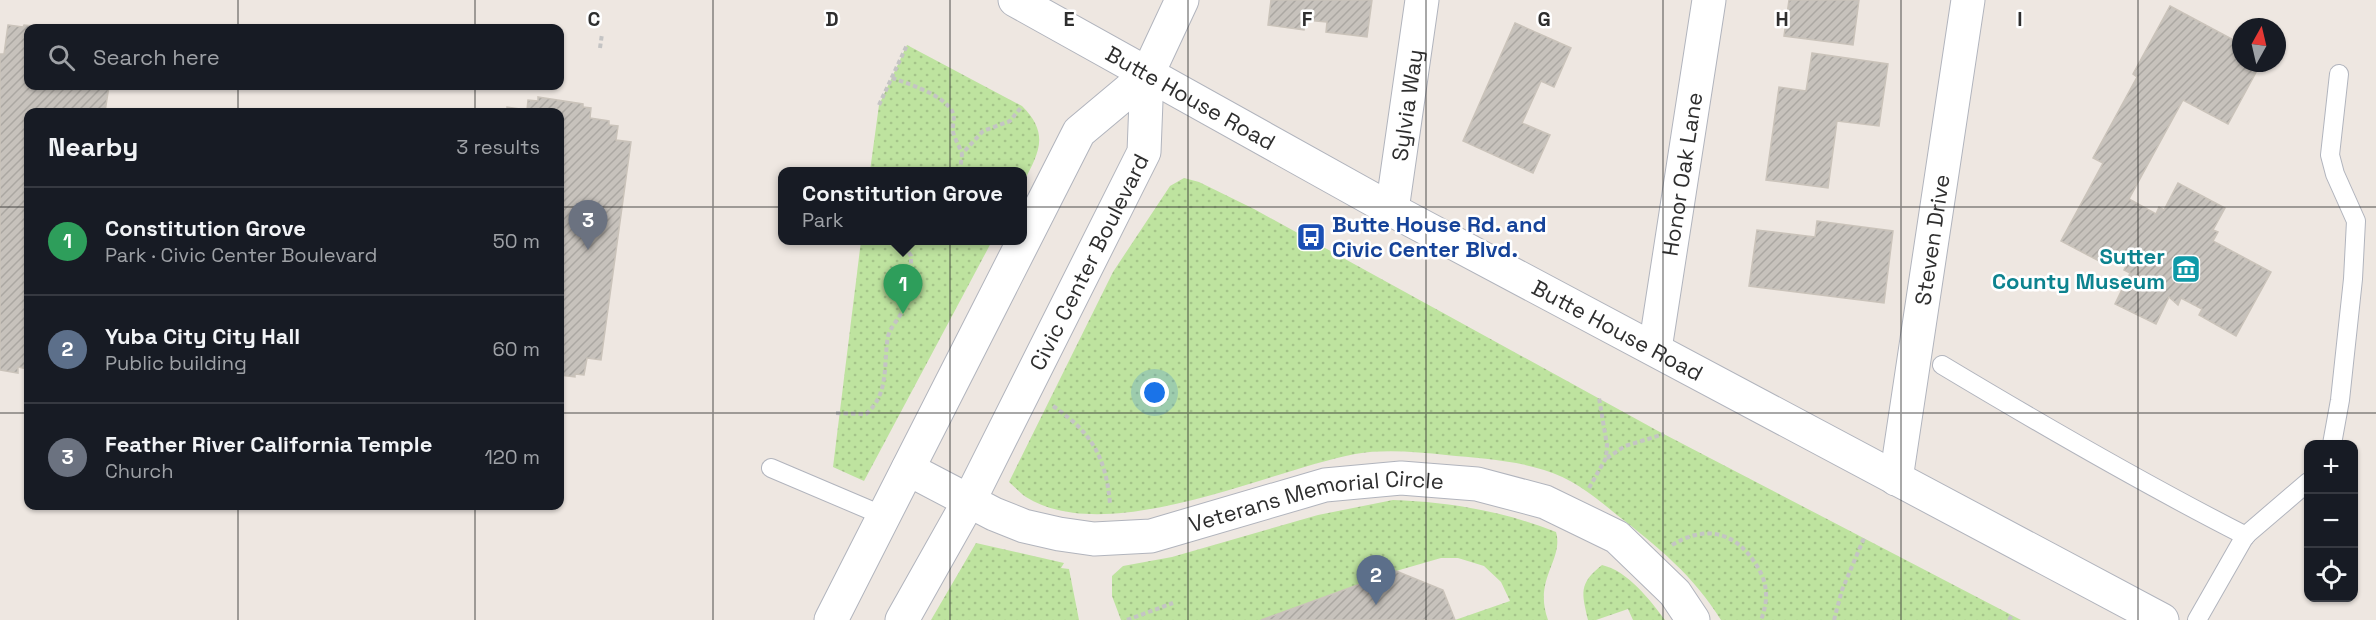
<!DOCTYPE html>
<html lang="en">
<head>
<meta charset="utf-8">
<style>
  :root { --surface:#171b24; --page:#20242c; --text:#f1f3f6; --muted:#9ea1a6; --line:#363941; --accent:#ea580c }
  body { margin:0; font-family:"Space Grotesk",sans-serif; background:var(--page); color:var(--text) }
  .controls { position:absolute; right:18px; bottom:18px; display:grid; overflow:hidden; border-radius:12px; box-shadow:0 2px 4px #0004 }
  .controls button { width:54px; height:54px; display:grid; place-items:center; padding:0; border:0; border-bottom:2px solid var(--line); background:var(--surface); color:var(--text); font:30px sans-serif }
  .compass { position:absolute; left:2232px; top:18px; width:54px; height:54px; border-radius:50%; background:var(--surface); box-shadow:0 2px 4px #0004; rotate:8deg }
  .you { position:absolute; left:1155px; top:393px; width:21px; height:21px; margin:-15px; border:4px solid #fff; border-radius:50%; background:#1a73e8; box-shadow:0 0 0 9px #1a73e833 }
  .badge { display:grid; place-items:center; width:39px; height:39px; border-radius:50%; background:var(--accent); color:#fff; font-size:20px; font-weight:700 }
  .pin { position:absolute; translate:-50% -50px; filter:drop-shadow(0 2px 3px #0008) }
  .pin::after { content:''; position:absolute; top:32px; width:21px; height:18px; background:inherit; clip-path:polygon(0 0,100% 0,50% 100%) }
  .popup { position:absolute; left:778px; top:167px; width:249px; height:78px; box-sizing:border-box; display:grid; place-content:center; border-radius:12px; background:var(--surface); filter:drop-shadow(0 2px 4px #0005); font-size:20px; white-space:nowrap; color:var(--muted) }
  .popup b { font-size:22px; color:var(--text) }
  .popup::after { content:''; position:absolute; left:50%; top:100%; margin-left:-12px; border:12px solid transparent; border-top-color:var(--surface) }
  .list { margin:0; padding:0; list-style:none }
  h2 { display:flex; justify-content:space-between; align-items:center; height:78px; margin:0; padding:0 24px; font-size:26px }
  h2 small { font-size:20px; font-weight:400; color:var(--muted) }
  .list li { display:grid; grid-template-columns:39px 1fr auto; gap:18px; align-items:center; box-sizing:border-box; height:108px; padding:0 24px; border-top:2px solid var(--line) }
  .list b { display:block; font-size:22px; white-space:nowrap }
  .list p { margin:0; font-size:20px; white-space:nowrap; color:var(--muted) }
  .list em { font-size:20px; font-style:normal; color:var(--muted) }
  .icon { flex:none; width:33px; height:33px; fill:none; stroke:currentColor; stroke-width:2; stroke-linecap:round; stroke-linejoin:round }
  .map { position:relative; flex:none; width:2376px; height:620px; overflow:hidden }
  .search { position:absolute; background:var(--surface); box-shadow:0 2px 4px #0004; left:24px; top:24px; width:540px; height:66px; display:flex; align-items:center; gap:15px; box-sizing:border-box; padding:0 21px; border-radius:12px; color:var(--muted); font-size:22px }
  .panel { position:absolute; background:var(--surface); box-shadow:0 2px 4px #0004; left:24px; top:108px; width:540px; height:402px; border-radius:12px }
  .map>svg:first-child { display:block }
  .grass { fill:url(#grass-dots) }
  .building { fill:url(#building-hatch); stroke:#cac3ba; stroke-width:1.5 }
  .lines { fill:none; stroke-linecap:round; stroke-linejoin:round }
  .service-casing { stroke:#b1b4bd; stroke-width:20 }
  .minor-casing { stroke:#b1b4bd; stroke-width:35 }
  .secondary-casing { stroke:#b1b4bd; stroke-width:35 }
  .path { stroke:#c4c4c4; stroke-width:4; stroke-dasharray:4.5 3; stroke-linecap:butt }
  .service { stroke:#fff; stroke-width:18 }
  .minor { stroke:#fff; stroke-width:33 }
  .secondary { stroke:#fff; stroke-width:33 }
  .grid { fill:none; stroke:#2e2e2e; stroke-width:1.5; stroke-opacity:0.55 }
  .labels { text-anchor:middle; stroke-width:5; stroke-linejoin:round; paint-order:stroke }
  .street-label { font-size:22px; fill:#2e2e2e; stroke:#fff }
  .transit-label { font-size:22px; font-weight:bold; fill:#164399; stroke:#fff; text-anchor:start }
  .culture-label { font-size:22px; font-weight:bold; fill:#0d838f; stroke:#fff; text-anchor:end }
  .grid-label { font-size:20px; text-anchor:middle; font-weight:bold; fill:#2e2e2e; stroke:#fff; stroke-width:5; stroke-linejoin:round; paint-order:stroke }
</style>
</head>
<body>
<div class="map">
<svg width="2376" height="620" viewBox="0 0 2376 620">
  <defs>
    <pattern id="grass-dots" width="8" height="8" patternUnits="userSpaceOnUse" patternTransform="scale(1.5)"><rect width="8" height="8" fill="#bee39f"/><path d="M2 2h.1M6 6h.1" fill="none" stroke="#a4c389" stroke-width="1.8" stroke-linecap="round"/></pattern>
    <pattern id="building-hatch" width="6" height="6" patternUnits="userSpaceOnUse" patternTransform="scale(1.5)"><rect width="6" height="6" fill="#c7c2bc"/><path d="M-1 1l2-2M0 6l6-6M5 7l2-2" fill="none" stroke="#aba7a2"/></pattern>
  </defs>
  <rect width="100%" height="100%" fill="#eee7e1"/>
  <g class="grass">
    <path d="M 907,45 L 1022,106 C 1050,134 1039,153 1023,183 L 1023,172 L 870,171 L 879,105 Z"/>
    <path d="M 1184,178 L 1199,182 L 1254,209 L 1658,431 L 2021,620 L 1721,620 C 1694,576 1657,546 1617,515 C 1595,497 1572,478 1544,470 C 1513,460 1478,458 1446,455 C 1417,452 1384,449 1355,454 C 1267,471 1108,548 1026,497 C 1020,493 1015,487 1009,482 L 1113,272 L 1170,186 Z"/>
    <polygon points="861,241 992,241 864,481 833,467"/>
    <path d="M 1393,500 C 1449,502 1503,511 1556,532 C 1564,560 1533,579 1548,620 L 1455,620 L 1510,601 L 1501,582 L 1484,566 L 1458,558 L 1441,558 L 1396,571 L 1261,620 L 1121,620 L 1112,596 L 1112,576 L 1123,566 L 1172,557 L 1318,515 Z"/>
    <polygon points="976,543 1064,563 1061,568 1069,569 1079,620 931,620"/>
    <path d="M 1602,565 C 1628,571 1650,600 1665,620 L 1633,620 L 1628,609 L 1596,620 L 1588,620 C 1582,593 1578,584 1602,565 Z"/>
  </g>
  <g class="building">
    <polygon points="1271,0 1372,0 1367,37 1326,32 1327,22 1305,20 1304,30 1268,25"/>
    <polygon points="1789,0 1859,0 1853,45 1784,36"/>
    <polygon points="2170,6 2241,44 2241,63 2261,63 2228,124 2183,100 2129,199 2156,214 2159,207 2164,210 2178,183 2225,208 2213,230 2218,232 2213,241 2271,272 2236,336 2199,315 2202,309 2181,298 2178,305 2169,297 2156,324 2115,304 2130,273 2124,270 2126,266 2101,254 2099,261 2061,241 2103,163 2093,158 2137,77 2133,74"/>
    <polygon points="1515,23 1571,48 1554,87 1541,81 1522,123 1550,135 1533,173 1463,141"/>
    <polygon points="8,25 23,27 24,25 55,28 28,28 28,86 109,86 105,112 28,112 28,369 18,367 18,373 0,370 0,54 4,54"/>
    <polygon points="1812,53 1888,64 1879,126 1837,121 1828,188 1766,180 1779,87 1806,91"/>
    <polygon points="538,97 583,104 583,107 591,108 590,118 609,121 609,125 618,126 616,140 631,142 601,360 587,358 584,375 575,374 575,377 560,375 560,112 499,112 499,110 507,112 507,107 527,110 528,100 538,101"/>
    <polygon points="1817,221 1893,231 1884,303 1749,286 1757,230 1815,237"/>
    <polygon points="1396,571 1443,590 1455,620 1261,620"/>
  </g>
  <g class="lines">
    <g class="service-casing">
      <g id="service">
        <path d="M 1942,365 C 2042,425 2142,483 2246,536"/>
        <polyline points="2332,444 2340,400 2353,279 2356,221 2335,174 2330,155 2339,74"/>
        <polyline points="771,468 884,516"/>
        <polyline points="2197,620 2245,536 2308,482"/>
      </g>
    </g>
    <g class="minor-casing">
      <g id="minor">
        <path id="s1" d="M 1392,210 L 1422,0"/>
        <path id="s2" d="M 1655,349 L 1709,0"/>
        <path id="s3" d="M 908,469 L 994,514 L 1024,526 L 1059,534 L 1094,539 L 1151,536 L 1325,485 L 1401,478 L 1477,484 L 1545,502 L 1617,537 L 1675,593 L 1693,620"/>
        <path id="s4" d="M 1896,479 L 1968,0"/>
        <polyline points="831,620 1079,132 1147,75"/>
        <path id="s5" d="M 902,620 L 969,501 L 1144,152 L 1147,75 L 1182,0"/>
      </g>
    </g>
    <g class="secondary-casing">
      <g id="secondary">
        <path id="s6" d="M 1015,0 L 1392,210 L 2162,620"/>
      </g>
    </g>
    <g class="path">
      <polyline points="541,28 541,26"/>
      <polyline points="600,48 602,34"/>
      <path d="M 892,78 C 909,84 945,95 953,113 C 955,120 952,126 953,132 C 955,140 960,147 962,154"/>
      <polyline points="879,105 907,45"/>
      <polyline points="960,172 962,154 983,131 1010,121 1022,106"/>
      <polyline points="900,240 911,256 911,276"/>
      <path d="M 1053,406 C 1092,433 1106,457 1110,504"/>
      <path d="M 836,413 L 866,414 C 890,393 883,365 888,336 C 893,321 905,315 906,298"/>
      <polyline points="1607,458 1625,446 1664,434"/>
      <polyline points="1589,488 1606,458 1607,445 1599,398"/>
      <path d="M 1672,545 C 1705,525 1734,531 1755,563 C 1768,582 1769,599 1761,620"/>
      <polyline points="1127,620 1173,603"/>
      <polyline points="1834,620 1842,590 1864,538"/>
      <polyline points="2009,620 2012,615"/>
    </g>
    <use href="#service" class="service"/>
    <use href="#minor" class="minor"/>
    <use href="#secondary" class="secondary"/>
  </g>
  <path class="grid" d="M 238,0 L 238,28M 475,0 L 475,28M 713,0 L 713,620M 950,0 L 950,620M 1188,0 L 1188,620M 1426,0 L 1426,620M 1663,0 L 1663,620M 1901,0 L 1901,620M 2138,0 L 2138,620M 238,86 L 238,112M 475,86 L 475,112M 0,207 L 28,207M 560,207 L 2376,207M 0,413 L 28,413M 560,413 L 2376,413M 238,506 L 238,620M 475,506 L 475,620"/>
  <defs>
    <g id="bus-square" transform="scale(1.5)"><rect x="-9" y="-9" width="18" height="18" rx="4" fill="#1a4fb4" stroke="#fff"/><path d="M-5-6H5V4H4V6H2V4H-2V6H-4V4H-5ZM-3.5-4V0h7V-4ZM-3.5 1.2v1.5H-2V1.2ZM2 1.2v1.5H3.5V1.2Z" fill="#fff"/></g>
    <g id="museum-square" transform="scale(1.5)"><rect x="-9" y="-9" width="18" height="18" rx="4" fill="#0f9aa8" stroke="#fff"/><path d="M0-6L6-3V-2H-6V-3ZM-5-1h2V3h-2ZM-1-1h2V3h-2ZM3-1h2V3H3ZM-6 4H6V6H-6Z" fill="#fff"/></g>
  </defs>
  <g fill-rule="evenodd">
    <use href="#bus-square" x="1311" y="237"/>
    <use href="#museum-square" x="2186" y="269"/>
  </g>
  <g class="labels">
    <g class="street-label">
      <text dy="8" stroke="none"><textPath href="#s6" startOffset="201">Butte House Road</textPath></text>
      <text dy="8" stroke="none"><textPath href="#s1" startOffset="106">Sylvia Way</textPath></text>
      <text dy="8" stroke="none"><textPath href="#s2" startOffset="177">Honor Oak Lane</textPath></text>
      <text dy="8" stroke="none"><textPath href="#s4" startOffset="242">Steven Drive</textPath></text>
      <text dy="8" stroke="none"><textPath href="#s5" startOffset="404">Civic Center Boulevard</textPath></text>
      <text dy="8" stroke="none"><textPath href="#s6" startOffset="687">Butte House Road</textPath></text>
      <text dy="8" stroke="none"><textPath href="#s3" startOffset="428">Veterans Memorial Circle</textPath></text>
    </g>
    <g class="transit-label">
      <text x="1332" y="232">Butte House Rd. and<tspan x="1332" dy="25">Civic Center Blvd.</tspan></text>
    </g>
    <g class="culture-label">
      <text x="2165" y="264">Sutter<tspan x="2165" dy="25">County Museum</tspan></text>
    </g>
  </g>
  <g class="grid-label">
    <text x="594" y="26">C</text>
    <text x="832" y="26">D</text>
    <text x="1069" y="26">E</text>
    <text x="1307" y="26">F</text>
    <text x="1544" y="26">G</text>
    <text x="1782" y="26">H</text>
    <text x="2020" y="26">I</text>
  </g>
</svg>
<div class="controls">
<button>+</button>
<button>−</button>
<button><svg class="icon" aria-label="locate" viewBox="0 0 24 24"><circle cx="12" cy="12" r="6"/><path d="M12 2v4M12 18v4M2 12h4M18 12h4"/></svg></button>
</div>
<svg class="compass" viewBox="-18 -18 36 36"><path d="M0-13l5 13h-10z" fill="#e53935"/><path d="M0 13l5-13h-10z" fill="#9ea1a6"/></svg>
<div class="you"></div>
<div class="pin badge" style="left:903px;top:314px;background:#2e9e5b">1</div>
<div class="popup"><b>Constitution Grove</b>Park</div>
<div class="pin badge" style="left:1376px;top:605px;background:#5c6f8a">2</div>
<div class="pin badge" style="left:588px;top:250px;background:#6b7280">3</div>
<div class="search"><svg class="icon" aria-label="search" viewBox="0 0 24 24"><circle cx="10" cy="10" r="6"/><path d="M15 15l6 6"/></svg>Search here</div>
<section class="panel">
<h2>Nearby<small>3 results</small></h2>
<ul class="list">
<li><span class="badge" style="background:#2e9e5b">1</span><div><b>Constitution Grove</b><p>Park · Civic Center Boulevard</p></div><em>50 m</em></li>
<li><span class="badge" style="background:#5c6f8a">2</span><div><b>Yuba City City Hall</b><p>Public building</p></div><em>60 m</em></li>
<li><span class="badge" style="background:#6b7280">3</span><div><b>Feather River California Temple</b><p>Church</p></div><em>120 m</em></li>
</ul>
</section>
</div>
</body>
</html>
